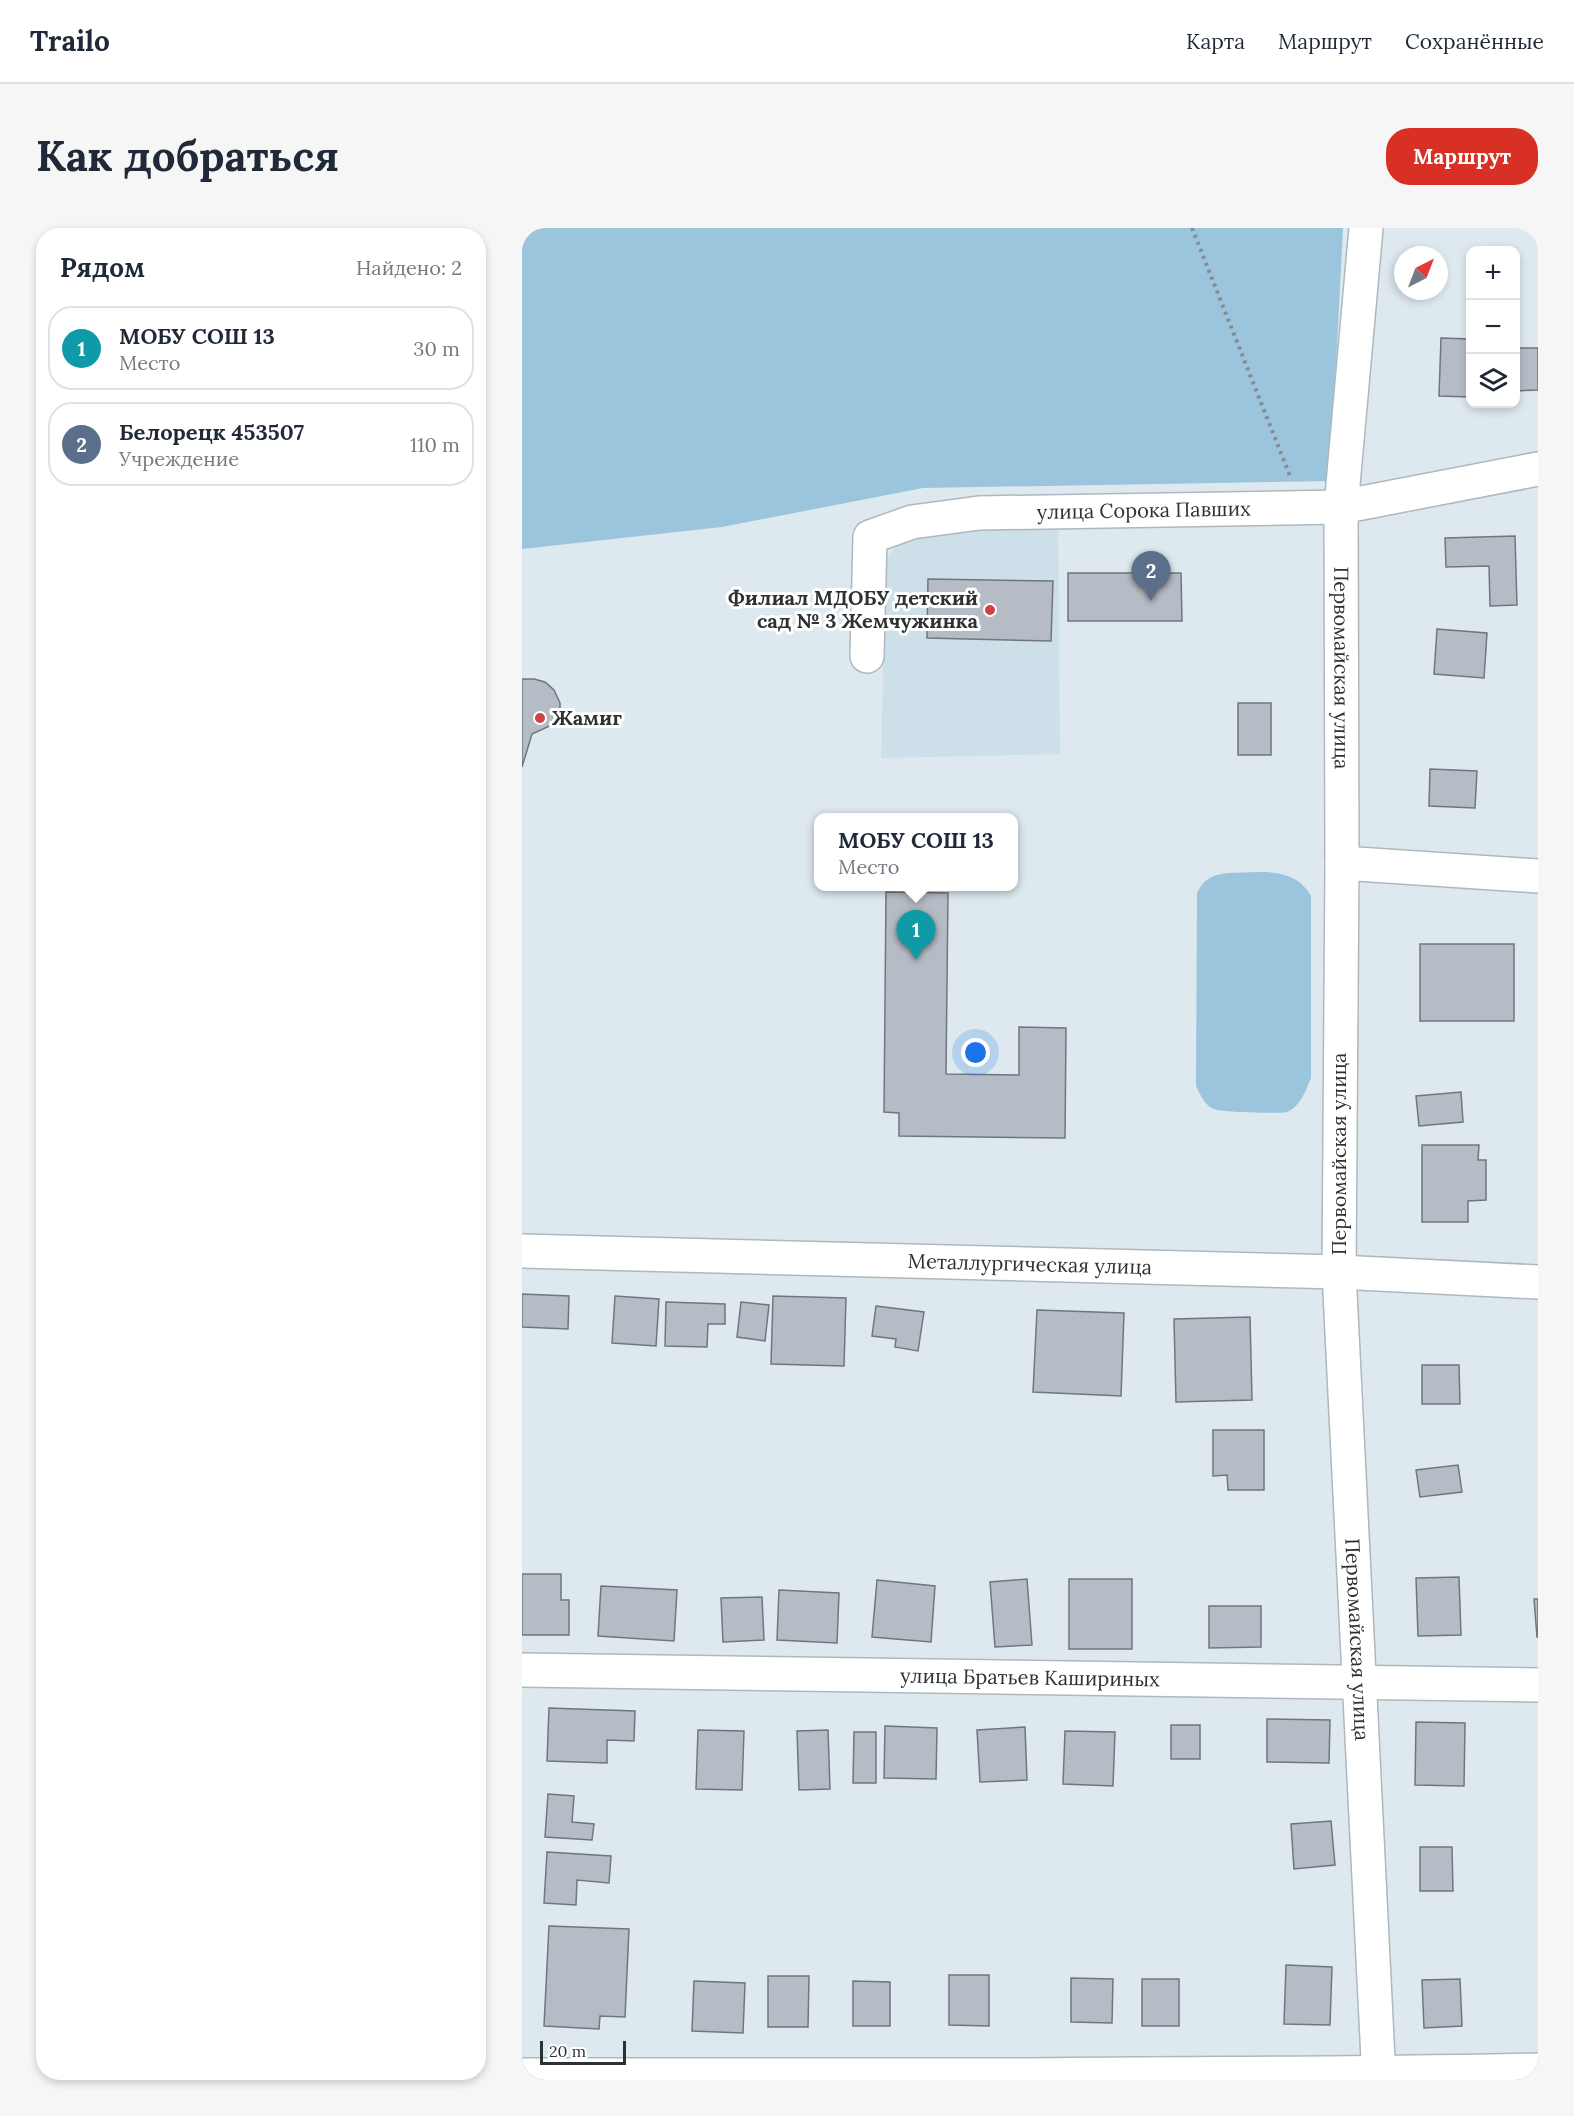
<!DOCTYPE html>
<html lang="ru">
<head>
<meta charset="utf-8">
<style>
  :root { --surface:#fff; --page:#f6f6f7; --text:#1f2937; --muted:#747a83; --line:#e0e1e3; --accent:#d93025 }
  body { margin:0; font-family:Lora,serif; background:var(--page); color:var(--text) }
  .controls { position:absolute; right:18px; top:18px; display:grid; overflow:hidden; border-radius:12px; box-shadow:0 3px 9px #0003 }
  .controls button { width:54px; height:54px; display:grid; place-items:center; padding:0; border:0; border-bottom:2px solid var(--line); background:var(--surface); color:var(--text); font:30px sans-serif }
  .compass { position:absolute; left:872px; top:18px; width:54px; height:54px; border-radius:50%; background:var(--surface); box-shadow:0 3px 9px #0003; rotate:42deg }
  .scale { position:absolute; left:18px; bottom:15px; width:86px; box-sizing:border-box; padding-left:6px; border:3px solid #2d3133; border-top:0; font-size:16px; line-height:21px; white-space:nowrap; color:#2d3133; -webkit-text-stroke:4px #fff; paint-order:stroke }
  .you { position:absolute; left:454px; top:825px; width:21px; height:21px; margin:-15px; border:4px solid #fff; border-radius:50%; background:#1a73e8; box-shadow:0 0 0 9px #1a73e833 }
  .badge { display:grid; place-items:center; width:39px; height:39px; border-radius:50%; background:var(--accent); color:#fff; font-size:20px; font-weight:700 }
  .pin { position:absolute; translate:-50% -50px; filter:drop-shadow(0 2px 3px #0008) }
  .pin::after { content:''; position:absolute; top:32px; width:21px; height:18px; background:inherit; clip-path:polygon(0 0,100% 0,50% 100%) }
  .popup { position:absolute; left:292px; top:585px; width:204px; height:78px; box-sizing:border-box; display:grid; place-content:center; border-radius:12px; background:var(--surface); filter:drop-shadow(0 2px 4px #0005); font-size:20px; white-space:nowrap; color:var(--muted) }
  .popup b { font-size:22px; color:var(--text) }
  .popup::after { content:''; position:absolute; left:50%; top:100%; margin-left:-12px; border:12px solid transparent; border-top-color:var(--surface) }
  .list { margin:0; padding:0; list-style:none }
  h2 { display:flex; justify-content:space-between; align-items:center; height:78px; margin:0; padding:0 24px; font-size:26px }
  h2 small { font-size:20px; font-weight:400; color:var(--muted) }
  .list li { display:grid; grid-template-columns:39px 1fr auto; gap:18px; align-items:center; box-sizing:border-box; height:84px; margin:0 12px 12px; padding:0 12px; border:2px solid var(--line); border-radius:24px }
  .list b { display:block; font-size:22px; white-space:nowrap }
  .list p { margin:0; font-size:20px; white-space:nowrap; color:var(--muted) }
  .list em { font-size:20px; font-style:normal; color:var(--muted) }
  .icon { flex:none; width:33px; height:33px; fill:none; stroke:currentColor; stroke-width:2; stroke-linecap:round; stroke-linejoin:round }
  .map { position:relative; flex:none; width:1016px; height:1852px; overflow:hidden; border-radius:24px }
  header { display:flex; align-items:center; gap:36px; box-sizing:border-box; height:84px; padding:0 30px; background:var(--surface); border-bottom:2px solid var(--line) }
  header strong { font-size:28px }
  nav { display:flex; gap:33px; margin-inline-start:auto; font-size:21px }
  .intro { display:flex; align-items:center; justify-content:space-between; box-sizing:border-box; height:144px; padding:0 36px }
  h1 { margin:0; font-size:42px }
  .button { padding:15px 27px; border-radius:24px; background:var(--accent); color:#fff; font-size:21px; font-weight:700 }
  main { display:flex; gap:36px; padding:0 36px }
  aside { flex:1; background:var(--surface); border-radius:24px; box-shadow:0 3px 9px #0003 }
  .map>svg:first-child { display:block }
  .built { fill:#cddfe9 }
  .green { fill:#9ac5dc }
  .building { fill:#b6bcc5; stroke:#71767e; stroke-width:1.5 }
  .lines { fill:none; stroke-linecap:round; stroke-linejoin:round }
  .minor-casing { stroke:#aeb8be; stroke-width:36 }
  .tertiary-casing { stroke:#aeb8be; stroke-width:36 }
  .path { stroke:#858c90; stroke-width:4; stroke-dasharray:3 4.5; stroke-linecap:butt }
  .minor { stroke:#fff; stroke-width:33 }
  .tertiary { stroke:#fff; stroke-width:33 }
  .poi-dot { fill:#cf4047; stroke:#fff; stroke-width:2 }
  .labels { text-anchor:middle; stroke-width:6; stroke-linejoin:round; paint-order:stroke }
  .street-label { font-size:20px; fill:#2d3133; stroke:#fff }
  .poi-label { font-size:20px; font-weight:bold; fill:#2d3133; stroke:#fff; text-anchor:end }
</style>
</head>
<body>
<header>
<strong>Trailo</strong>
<nav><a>Карта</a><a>Маршрут</a><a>Сохранённые</a></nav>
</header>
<div class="intro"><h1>Как добраться</h1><a class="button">Маршрут</a></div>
<main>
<aside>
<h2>Рядом<small>Найдено: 2</small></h2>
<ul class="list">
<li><span class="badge" style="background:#0f9aa8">1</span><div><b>МОБУ СОШ 13</b><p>Место</p></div><em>30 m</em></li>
<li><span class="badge" style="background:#5c6f8a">2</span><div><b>Белорецк 453507</b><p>Учреждение</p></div><em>110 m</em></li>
</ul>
</aside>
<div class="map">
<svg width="1016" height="1852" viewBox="0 0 1016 1852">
  <rect width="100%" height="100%" fill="#dee9ef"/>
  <polygon class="built" points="536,295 538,526 359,530 364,332 372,320 384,310 403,305"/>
  <g class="green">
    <polygon points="0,0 821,0 808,253 401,260 200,299 0,321"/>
    <path d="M 705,645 C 736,645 772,637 789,668 L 789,850 C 784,862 778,879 765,884 C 760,886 702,884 695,882 C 683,879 679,868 674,858 L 675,665 C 682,651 690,647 705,645 Z"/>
  </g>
  <g class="building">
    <polygon points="919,110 948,111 948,169 917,168"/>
    <polygon points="993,120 1016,120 1016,162 993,163"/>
    <polygon points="993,308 995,377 968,378 967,338 924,339 923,310"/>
    <polygon points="546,345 659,345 660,393 546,393"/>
    <polygon points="406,351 531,353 529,413 405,410"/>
    <polygon points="915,401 965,405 962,450 912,446"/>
    <polygon points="0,451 12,451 23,454 32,462 38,475 38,485 32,496 10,506 0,539"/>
    <rect x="716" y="475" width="33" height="52"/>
    <polygon points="908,541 955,543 953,580 907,578"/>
    <polygon points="364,664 426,665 424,846 497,847 497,799 544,800 543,910 377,908 377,885 362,884"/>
    <rect x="898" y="716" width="94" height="77"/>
    <polygon points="939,864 941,894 897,898 894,868"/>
    <polygon points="900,917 957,917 956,932 964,932 964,972 946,973 946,994 900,994"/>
    <polygon points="0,1066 47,1068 46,1101 0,1099"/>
    <polygon points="93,1068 137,1071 134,1118 90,1115"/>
    <polygon points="251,1068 324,1070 322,1138 249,1136"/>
    <polygon points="144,1074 203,1076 203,1096 186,1096 185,1119 143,1118"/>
    <polygon points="219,1074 247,1077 243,1113 215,1109"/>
    <polygon points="354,1078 402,1084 396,1123 373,1119 374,1111 350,1108"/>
    <polygon points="515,1082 602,1085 599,1168 511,1164"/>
    <polygon points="728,1089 730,1172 654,1174 652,1091"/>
    <polygon points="900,1137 937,1137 938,1176 900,1176"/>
    <polygon points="691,1202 742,1202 742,1262 706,1262 705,1247 691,1248"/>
    <polygon points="936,1237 940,1264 898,1269 894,1242"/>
    <polygon points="0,1346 39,1346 39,1372 47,1372 47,1407 0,1407"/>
    <polygon points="937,1349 939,1407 896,1408 894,1350"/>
    <polygon points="505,1351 510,1417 473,1419 468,1354"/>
    <rect x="547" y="1351" width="63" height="70"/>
    <polygon points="355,1352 413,1358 409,1414 350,1409"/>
    <polygon points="79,1358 155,1362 152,1413 76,1408"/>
    <polygon points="257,1362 317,1365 315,1415 255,1412"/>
    <polygon points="240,1369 242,1412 201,1414 199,1370"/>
    <polygon points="1012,1371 1016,1371 1016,1409 1015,1409"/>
    <polygon points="687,1378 739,1378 739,1419 687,1420"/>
    <polygon points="27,1480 113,1483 112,1513 85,1512 85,1535 25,1533"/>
    <polygon points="745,1491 808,1492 807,1535 745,1534"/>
    <polygon points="894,1494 943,1495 942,1558 893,1557"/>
    <rect x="649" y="1497" width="29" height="34"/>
    <polygon points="363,1498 415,1500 414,1551 362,1550"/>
    <polygon points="503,1499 505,1552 458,1554 455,1502"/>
    <polygon points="176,1502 222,1503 220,1562 174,1561"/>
    <polygon points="306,1502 308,1561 277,1562 275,1503"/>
    <polygon points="543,1503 593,1504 591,1558 541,1556"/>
    <polygon points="332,1504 354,1504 354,1555 331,1555"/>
    <polygon points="26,1566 52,1568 50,1594 72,1596 70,1612 23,1609"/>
    <polygon points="809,1593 813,1637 772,1641 769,1596"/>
    <polygon points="898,1619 930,1619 931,1663 898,1663"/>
    <polygon points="25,1624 89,1628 87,1655 55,1652 54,1677 22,1675"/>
    <polygon points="27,1698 107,1701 103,1789 78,1788 77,1801 22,1798"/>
    <polygon points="764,1737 810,1739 808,1797 762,1796"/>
    <polygon points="427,1747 467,1747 467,1798 427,1797"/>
    <polygon points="246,1748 287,1748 286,1799 246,1799"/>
    <polygon points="549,1750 591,1751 590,1795 549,1794"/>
    <rect x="620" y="1751" width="37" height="47"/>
    <polygon points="938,1751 940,1798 902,1800 900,1752"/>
    <polygon points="172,1753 223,1755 221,1805 170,1803"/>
    <polygon points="331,1753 368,1754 368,1798 331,1798"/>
  </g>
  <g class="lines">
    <g class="minor-casing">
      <g id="minor">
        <path id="s1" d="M 844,0 L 819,279 L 820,635 L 817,1044 L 857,1852"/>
        <path id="s2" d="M 345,428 L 348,309 L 390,294 L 457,285 L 819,279 L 1016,241"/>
        <polyline points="820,635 1016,648"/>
        <path id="s3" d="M 0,1023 L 817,1044 L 1016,1054"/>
        <path id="s4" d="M 0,1442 L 1016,1457"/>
      </g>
    </g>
    <g class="tertiary-casing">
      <path id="tertiary" d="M 0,1847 C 170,1848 340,1848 511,1847 C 679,1845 847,1846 1016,1842"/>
    </g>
    <polyline class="path" points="670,0 768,248"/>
    <use href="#minor" class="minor"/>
    <use href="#tertiary" class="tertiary"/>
  </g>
  <g class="poi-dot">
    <circle cx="468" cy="382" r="6"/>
    <circle cx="18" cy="490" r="6"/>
  </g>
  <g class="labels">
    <g class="street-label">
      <text dy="7" stroke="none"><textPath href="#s2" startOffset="396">улица Сорока Павших</textPath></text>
      <text dy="7" stroke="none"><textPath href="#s1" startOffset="441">Первомайская улица</textPath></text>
      <text transform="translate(817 926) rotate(-90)" y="7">Первомайская улица</text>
      <text dy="7" stroke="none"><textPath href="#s3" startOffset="508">Металлургическая улица</textPath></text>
      <text dy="7" stroke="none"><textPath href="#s1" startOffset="1413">Первомайская улица</textPath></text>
      <text dy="7" stroke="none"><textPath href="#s4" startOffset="508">улица Братьев Кашириных</textPath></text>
    </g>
    <g class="poi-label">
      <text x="456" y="377">Филиал МДОБУ детский<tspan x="456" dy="23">сад № 3 Жемчужинка</tspan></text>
      <text x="30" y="497" text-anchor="start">Жамиг</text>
    </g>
  </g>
</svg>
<div class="controls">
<button>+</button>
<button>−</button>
<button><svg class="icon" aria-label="layers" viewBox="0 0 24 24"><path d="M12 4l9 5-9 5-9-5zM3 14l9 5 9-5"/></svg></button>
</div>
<svg class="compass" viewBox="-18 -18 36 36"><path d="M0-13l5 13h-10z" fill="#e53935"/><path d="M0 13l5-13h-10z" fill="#747a83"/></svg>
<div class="scale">20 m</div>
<div class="you"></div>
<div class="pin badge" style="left:394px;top:732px;background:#0f9aa8">1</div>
<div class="popup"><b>МОБУ СОШ 13</b>Место</div>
<div class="pin badge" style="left:629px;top:373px;background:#5c6f8a">2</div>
</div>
</main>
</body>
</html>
